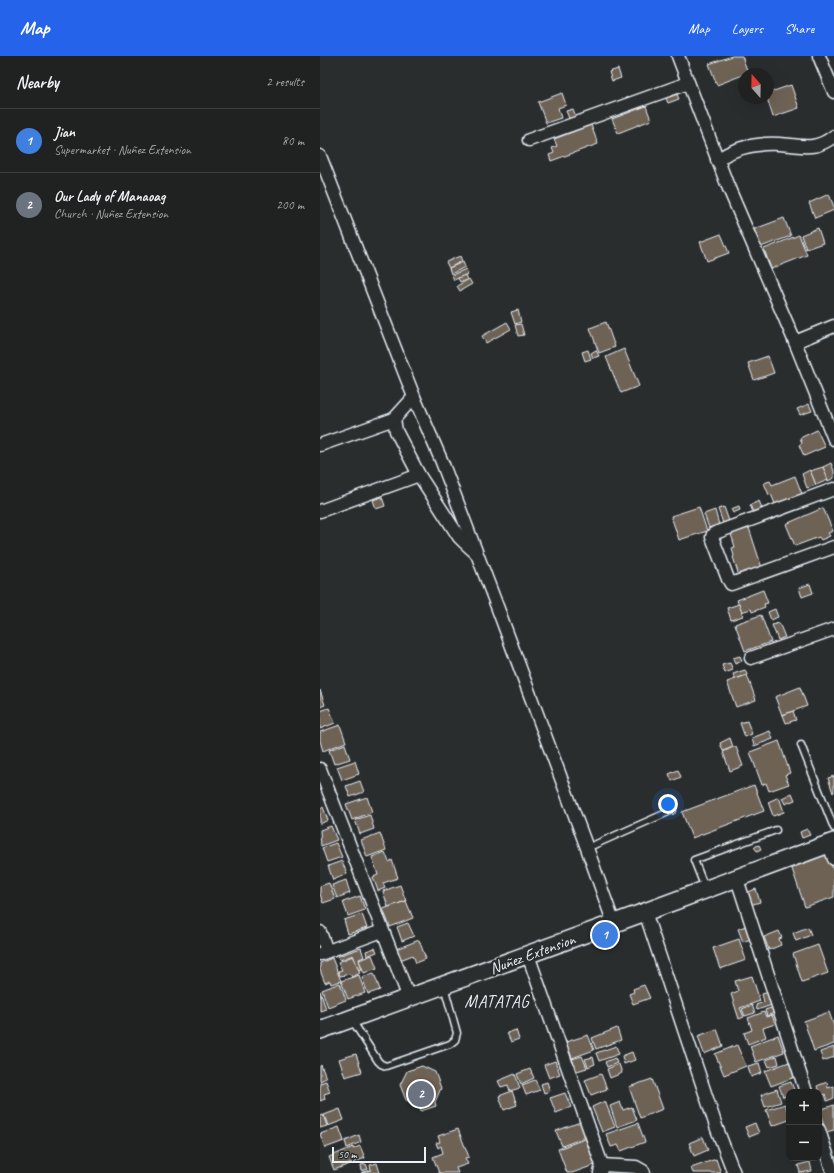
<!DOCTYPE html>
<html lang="en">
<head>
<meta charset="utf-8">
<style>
  :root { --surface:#202222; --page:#282a2a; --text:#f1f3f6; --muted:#a2a4a5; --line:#3d3f40; --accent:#2563eb }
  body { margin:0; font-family:Caveat,sans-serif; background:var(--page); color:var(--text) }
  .controls { position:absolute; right:12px; bottom:12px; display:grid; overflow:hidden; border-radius:8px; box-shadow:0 4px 16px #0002 }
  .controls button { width:36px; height:36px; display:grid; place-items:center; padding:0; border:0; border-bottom:1px solid var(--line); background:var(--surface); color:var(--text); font:20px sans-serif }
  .compass { position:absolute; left:418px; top:12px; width:36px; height:36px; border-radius:50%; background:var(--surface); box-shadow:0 4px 16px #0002; rotate:340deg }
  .scale { position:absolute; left:12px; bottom:10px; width:94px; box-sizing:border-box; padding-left:4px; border:2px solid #e8f1f8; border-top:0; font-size:11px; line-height:14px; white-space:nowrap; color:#e8f1f8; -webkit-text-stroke:3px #2a2d2e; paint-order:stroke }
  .you { position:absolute; left:348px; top:748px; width:14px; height:14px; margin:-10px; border:3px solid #fff; border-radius:50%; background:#1a73e8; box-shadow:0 0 0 6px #1a73e833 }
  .badge { display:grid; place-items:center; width:26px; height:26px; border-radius:50%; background:var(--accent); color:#fff; font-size:13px; font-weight:700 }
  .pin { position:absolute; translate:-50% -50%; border:2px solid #fff; box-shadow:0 1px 4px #0006 }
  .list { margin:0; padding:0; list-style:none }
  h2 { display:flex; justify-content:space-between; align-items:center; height:52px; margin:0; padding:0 16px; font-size:17px }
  h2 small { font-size:13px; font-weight:400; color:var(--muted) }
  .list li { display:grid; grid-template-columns:26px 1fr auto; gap:12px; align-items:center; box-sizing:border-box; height:64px; padding:0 16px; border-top:1px solid var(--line) }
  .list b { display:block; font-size:15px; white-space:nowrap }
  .list p { margin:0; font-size:13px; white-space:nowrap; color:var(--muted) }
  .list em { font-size:13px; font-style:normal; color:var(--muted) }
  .map { position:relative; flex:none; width:514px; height:1117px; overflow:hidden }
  header { display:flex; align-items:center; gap:24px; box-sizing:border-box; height:56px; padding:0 20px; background:var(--accent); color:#fff }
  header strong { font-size:19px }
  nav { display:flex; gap:22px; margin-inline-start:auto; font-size:14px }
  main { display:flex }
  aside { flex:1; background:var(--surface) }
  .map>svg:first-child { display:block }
  .building { fill:#6e6255; stroke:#e8f1f8 }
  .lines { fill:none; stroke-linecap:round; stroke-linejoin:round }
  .lane-casing { stroke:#e8f1f8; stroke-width:9 }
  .street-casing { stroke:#e8f1f8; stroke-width:15 }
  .secondary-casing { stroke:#e8f1f8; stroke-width:20 }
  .lane { stroke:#2a2d2e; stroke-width:6 }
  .street { stroke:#2a2d2e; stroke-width:12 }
  .secondary { stroke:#2a2d2e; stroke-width:17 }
  .labels { text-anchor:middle; stroke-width:4; stroke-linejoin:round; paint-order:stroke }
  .street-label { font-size:16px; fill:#e8f1f8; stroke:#2a2d2e }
  .neighbourhood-label { font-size:17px; letter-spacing:1px; fill:#e8f1f8; stroke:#2a2d2e }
</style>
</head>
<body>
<header>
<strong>Map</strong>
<nav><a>Map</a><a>Layers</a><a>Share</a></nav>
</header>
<main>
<aside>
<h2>Nearby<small>2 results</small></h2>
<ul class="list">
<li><span class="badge" style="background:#3f7fe0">1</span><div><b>Jian</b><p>Supermarket · Nuñez Extension</p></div><em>80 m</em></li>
<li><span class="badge" style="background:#6b7280">2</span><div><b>Our Lady of Manaoag</b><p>Church · Nuñez Extension</p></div><em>200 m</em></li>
</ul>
</aside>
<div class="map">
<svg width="514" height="1117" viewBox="0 0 514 1117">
  <rect width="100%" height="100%" fill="#2a2d2e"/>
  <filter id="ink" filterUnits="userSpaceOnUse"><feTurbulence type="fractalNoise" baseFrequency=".025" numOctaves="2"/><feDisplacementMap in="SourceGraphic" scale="8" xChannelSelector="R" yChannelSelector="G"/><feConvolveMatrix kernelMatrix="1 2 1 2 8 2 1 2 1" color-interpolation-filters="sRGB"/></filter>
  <g filter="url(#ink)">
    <g class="building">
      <polygon points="412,0 422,0 428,17 397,29 389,8"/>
      <polygon points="298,13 301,22 292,25 289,16"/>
      <polygon points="471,29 479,52 453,61 447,42 448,42 448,37"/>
      <polygon points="355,34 359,43 348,47 344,38"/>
      <polygon points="242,37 246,49 238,52 241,62 226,67 218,46"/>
      <polygon points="326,50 331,64 298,77 292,63"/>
      <polygon points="253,53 257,64 251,67 246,55"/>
      <polygon points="271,69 278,88 231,105 229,99 234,97 232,92 237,90 234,83"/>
      <polygon points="509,138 514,151 514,154 495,162 489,147"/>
      <polygon points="464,162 471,180 438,192 432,174"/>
      <polygon points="498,172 503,187 486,193 481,179"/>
      <polygon points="401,178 409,197 387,205 380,186"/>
      <polygon points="479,179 487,199 451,213 444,193"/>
      <polygon points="140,200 142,205 129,212 126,206"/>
      <polygon points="143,206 145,211 131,218 129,212"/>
      <polygon points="146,213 148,218 134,224 132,219"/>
      <polygon points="145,219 147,224 140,226 138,222"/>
      <polygon points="149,223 152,228 140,235 137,230"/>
      <polygon points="198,254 201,266 195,268 191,256"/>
      <polygon points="187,266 191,273 166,287 162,280"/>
      <polygon points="286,266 295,291 279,297 270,272"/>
      <polygon points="201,268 204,279 198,280 195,269"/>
      <polygon points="304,293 319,330 301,337 286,301"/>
      <polygon points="268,294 271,303 265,305 262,296"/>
      <polygon points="276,294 279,300 273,302 271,297"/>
      <polygon points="448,300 454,317 434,324 428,307"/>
      <polygon points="489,348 492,355 480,359 477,353"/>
      <polygon points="497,374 505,391 484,400 479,389 482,387 480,382"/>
      <polygon points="511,407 514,415 514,422 508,425 503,411"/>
      <polygon points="503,411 508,424 496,429 490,415"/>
      <polygon points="490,414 496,429 487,432 482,418"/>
      <polygon points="475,420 482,438 455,448 451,438 449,439 444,427 450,425 452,429"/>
      <polygon points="62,441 65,450 56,453 53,444"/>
      <polygon points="439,445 442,452 433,456 430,449"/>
      <polygon points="419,450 420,454 413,457 411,453"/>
      <polygon points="379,451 387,475 359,484 351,460"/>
      <polygon points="404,451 409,465 403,467 398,453"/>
      <polygon points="503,452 513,475 508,477 510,480 501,484 499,481 475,490 466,468"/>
      <polygon points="395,454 399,469 389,472 384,458"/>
      <polygon points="429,472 443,515 420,523 413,501 414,500 412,492 415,491 411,478"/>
      <polygon points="490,528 493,537 482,541 479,532"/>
      <polygon points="443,534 448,547 444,548 445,551 432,556 431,553 421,556 417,544"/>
      <polygon points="419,548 423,560 411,564 407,552"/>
      <polygon points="455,553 458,561 451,564 448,556"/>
      <polygon points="441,559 451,586 425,595 415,568"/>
      <polygon points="459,567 465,581 458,584 452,569"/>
      <polygon points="420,600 422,605 415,608 413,602"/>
      <polygon points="410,607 413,614 405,617 402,609"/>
      <polygon points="425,614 427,619 415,623 413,618"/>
      <polygon points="427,619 436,644 416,651 407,626"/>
      <polygon points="480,631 487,650 462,659 455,641"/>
      <polygon points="0,634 5,649 0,651"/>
      <polygon points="9,652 15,667 0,673 0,655"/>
      <polygon points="473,655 476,664 466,667 463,659"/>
      <polygon points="427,665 432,678 425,681 420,667"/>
      <polygon points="20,669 26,686 3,695 0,685 0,676"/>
      <polygon points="450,675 453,683 434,690 432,682"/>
      <polygon points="410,682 413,691 403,695 400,687"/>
      <polygon points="459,685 470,717 465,719 469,728 449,735 446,727 442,729 430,696"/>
      <polygon points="25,688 30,703 14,708 9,694"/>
      <polygon points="413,691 416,691 423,710 410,715 403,696"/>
      <polygon points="35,705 39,718 22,724 17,711"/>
      <polygon points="358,714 361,721 352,725 349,718"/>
      <polygon points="514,720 514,736 513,737 508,722"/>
      <polygon points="40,725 44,736 30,741 26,730"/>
      <polygon points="434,729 444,755 372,782 362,756"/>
      <polygon points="472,737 475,744 465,748 462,742"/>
      <polygon points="47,741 52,756 32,764 26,748"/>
      <polygon points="459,741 464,756 453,760 448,746"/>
      <polygon points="3,751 8,764 0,768 0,753"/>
      <polygon points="50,759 54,773 40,778 35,764"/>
      <polygon points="11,770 17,784 1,790 0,774"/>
      <polygon points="487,773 490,779 482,782 480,776"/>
      <polygon points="60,777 66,794 47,801 41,784"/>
      <polygon points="16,787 22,801 7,806 2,792"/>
      <polygon points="439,789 441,793 437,795 434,791"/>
      <polygon points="507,795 514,817 514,841 485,851 470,807"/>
      <polygon points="65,796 69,806 72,804 78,822 63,827 65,832 58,835 53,821 58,819 52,801"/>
      <polygon points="22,805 27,818 13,824 8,810"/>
      <polygon points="26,824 30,837 17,842 12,829"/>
      <polygon points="9,827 15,843 3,847 0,838 0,830"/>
      <polygon points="80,829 86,845 68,851 63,835"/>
      <polygon points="436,833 440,846 430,849 426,837"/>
      <polygon points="40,840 45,854 28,860 23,846"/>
      <polygon points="86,845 93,862 70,871 63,853"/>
      <polygon points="42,858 47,872 28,878 24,864"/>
      <polygon points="88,867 94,880 82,885 77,871"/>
      <polygon points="428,869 433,882 423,886 418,873"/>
      <polygon points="488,871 491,879 476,885 473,877"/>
      <polygon points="459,875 462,882 459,883 461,889 449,894 444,881"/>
      <polygon points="419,883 426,904 400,913 393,892"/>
      <polygon points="99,884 106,903 96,907 93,899 80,904 76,893"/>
      <polygon points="498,889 508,917 482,926 473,898"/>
      <polygon points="41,892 44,901 39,903 42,913 39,914 33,899 20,904 18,900"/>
      <polygon points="55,892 57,896 47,900 46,895"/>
      <polygon points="52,899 57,912 44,917 39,904"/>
      <polygon points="33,900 40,917 32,921 30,918 20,920 18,915 22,914 18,906"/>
      <polygon points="12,902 21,925 11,928 10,925 5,927 0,914 0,907"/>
      <polygon points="54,917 60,934 48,938 42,921"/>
      <polygon points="39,919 45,937 28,943 21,925"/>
      <polygon points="432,920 440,945 420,952 424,961 419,963 411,938 418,935 415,925"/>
      <polygon points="20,927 26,944 8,951 2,934"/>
      <polygon points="324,929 330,942 313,948 309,938 314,936 313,933"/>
      <polygon points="0,935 6,953 0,955"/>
      <polygon points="449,936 455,948 437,954 436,949 444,946 442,938"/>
      <polygon points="432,949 435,957 425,960 422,953"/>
      <polygon points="454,951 456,956 447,960 445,954"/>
      <polygon points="444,956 446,961 452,959 455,968 443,972 446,981 428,988 424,977 432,974 428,962"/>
      <polygon points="509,956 514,970 514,988 494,995 484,965"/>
      <polygon points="297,972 301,984 276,993 272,982"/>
      <polygon points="397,973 403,990 384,998 378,980"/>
      <polygon points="196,974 199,983 191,986 187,977"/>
      <polygon points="268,979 274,994 252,1002 246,986"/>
      <polygon points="458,979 464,996 436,1006 430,990"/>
      <polygon points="417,989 426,1010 404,1019 395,998"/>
      <polygon points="296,990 299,998 279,1005 276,997"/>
      <polygon points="514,991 514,1001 503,1005 500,996"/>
      <polygon points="312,996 315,1004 304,1008 302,1000"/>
      <polygon points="36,998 42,1016 25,1021 19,1003"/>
      <polygon points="262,1000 267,1012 257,1015 252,1003"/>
      <polygon points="457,1000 459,1008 449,1011 446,1004"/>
      <polygon points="273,1001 275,1008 268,1011 265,1003"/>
      <polygon points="295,1002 297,1007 287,1011 285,1006"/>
      <polygon points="235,1005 240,1018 229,1022 224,1009"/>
      <polygon points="469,1006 475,1021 451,1030 445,1015"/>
      <polygon points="439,1007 442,1017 431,1021 428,1010"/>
      <polygon points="299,1008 302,1017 290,1022 287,1013"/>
      <polygon points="1,1009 6,1022 0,1025 0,1010"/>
      <polygon points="102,1010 115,1016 121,1032 115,1046 116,1050 101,1055 100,1051 86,1044 80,1029 87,1015"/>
      <polygon points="210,1013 214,1022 201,1028 197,1018"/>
      <polygon points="195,1018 200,1032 190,1035 188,1029 181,1031 178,1025"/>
      <polygon points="281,1018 287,1033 271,1039 265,1024"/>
      <polygon points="332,1023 343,1053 320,1062 309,1031"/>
      <polygon points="215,1024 220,1034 206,1039 202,1029"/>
      <polygon points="6,1025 10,1036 4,1038 5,1043 0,1045 0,1027"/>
      <polygon points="227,1026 230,1035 224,1037 221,1028"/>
      <polygon points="471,1026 475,1036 469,1036 469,1039 463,1041 459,1030"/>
      <polygon points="507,1026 508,1032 514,1030 514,1042 507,1045 505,1038 500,1040 497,1030"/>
      <polygon points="457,1033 461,1046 445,1051 441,1039"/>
      <polygon points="192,1035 197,1049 184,1054 179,1040"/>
      <polygon points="245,1037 251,1051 236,1057 230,1042"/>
      <polygon points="285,1045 295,1071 282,1076 272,1051"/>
      <polygon points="300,1046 303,1054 312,1051 317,1064 297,1071 290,1050"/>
      <polygon points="465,1048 469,1059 469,1064 452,1070 446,1054"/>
      <polygon points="514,1049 514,1074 506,1076 499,1054"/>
      <polygon points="20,1053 24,1064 8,1070 4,1059"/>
      <polygon points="3,1059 7,1070 0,1072 0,1060"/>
      <polygon points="263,1065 269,1080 242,1090 236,1075"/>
      <polygon points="318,1067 325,1086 301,1095 298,1089 291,1091 286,1078"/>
      <polygon points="435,1067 439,1077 429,1081 425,1071"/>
      <polygon points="19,1071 24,1085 5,1092 0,1078"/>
      <polygon points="138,1073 149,1101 145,1102 148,1108 136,1112 138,1117 119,1117 113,1101 123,1097 121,1090 118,1092 116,1087 120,1086 118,1080"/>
      <polygon points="39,1079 41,1086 27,1092 25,1085"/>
      <polygon points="270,1081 280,1107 252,1117 247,1117 238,1093"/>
      <polygon points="383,1081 388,1094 374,1100 369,1087"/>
      <polygon points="40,1090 45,1102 14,1114 9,1101 33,1091 33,1093"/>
      <polygon points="396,1103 401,1117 373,1117 371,1112"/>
      <polygon points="490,1106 492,1115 480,1117 478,1109"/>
      <polygon points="57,1107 60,1117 41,1117 51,1114 50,1109"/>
      <polygon points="43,1108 44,1109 46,1108 48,1113 42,1115 41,1109"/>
    </g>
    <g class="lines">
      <g class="lane-casing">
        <g id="lane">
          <polyline points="481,689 514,772"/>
          <polyline points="267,792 353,754"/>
          <polyline points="385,832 374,804 456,774"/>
          <polyline points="32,964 58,1005 61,1008 66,1010 130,988 135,984 137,977 124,930"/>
        </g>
      </g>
      <g class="street-casing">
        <g id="street">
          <polyline points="358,0 407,128 475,286 514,383"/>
          <polyline points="499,0 514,36"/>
          <polyline points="209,84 368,27"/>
          <polyline points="0,100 94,341 122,406 178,553 267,792 294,868"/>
          <path d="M 397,104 C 415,91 437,87 459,88 C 481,89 494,96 514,80"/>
          <polyline points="475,286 514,270"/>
          <polyline points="94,341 74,363 76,375 99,419 139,481 144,486 156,497"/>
          <polyline points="0,389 74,363"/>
          <polyline points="514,433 395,477 393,478 392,481 408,523 411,528 514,491"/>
          <polyline points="0,455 99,419"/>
          <polyline points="431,602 514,573"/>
          <polyline points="0,713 89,942"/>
          <polyline points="509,788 514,803"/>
          <polyline points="417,823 486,1036"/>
          <polyline points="325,856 397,1073 414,1117"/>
          <polyline points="0,876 7,895"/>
          <polyline points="0,898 62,875"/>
          <polyline points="208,899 282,1109 280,1117"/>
          <polyline points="499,1074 513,1117"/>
          <polyline points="282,1109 316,1111 323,1115 324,1117"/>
        </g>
      </g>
      <g class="secondary-casing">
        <polyline id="secondary" points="0,974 325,856 514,786"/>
      </g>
      <use href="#lane" class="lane"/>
      <use href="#street" class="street"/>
      <use href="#secondary" class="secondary"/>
    </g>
  </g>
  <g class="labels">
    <g class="street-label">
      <text transform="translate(212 897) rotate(-20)" y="6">Nuñez Extension</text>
    </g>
    <g class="neighbourhood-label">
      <text x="177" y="951">MATATAG</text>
    </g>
  </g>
</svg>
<div class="controls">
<button>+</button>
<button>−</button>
</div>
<svg class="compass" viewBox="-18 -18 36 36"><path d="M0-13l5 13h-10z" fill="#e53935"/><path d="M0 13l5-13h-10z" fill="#a2a4a5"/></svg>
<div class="scale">50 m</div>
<div class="you"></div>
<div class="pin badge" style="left:285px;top:879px;background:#3f7fe0">1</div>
<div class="pin badge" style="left:101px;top:1038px;background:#6b7280">2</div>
</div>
</main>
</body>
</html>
